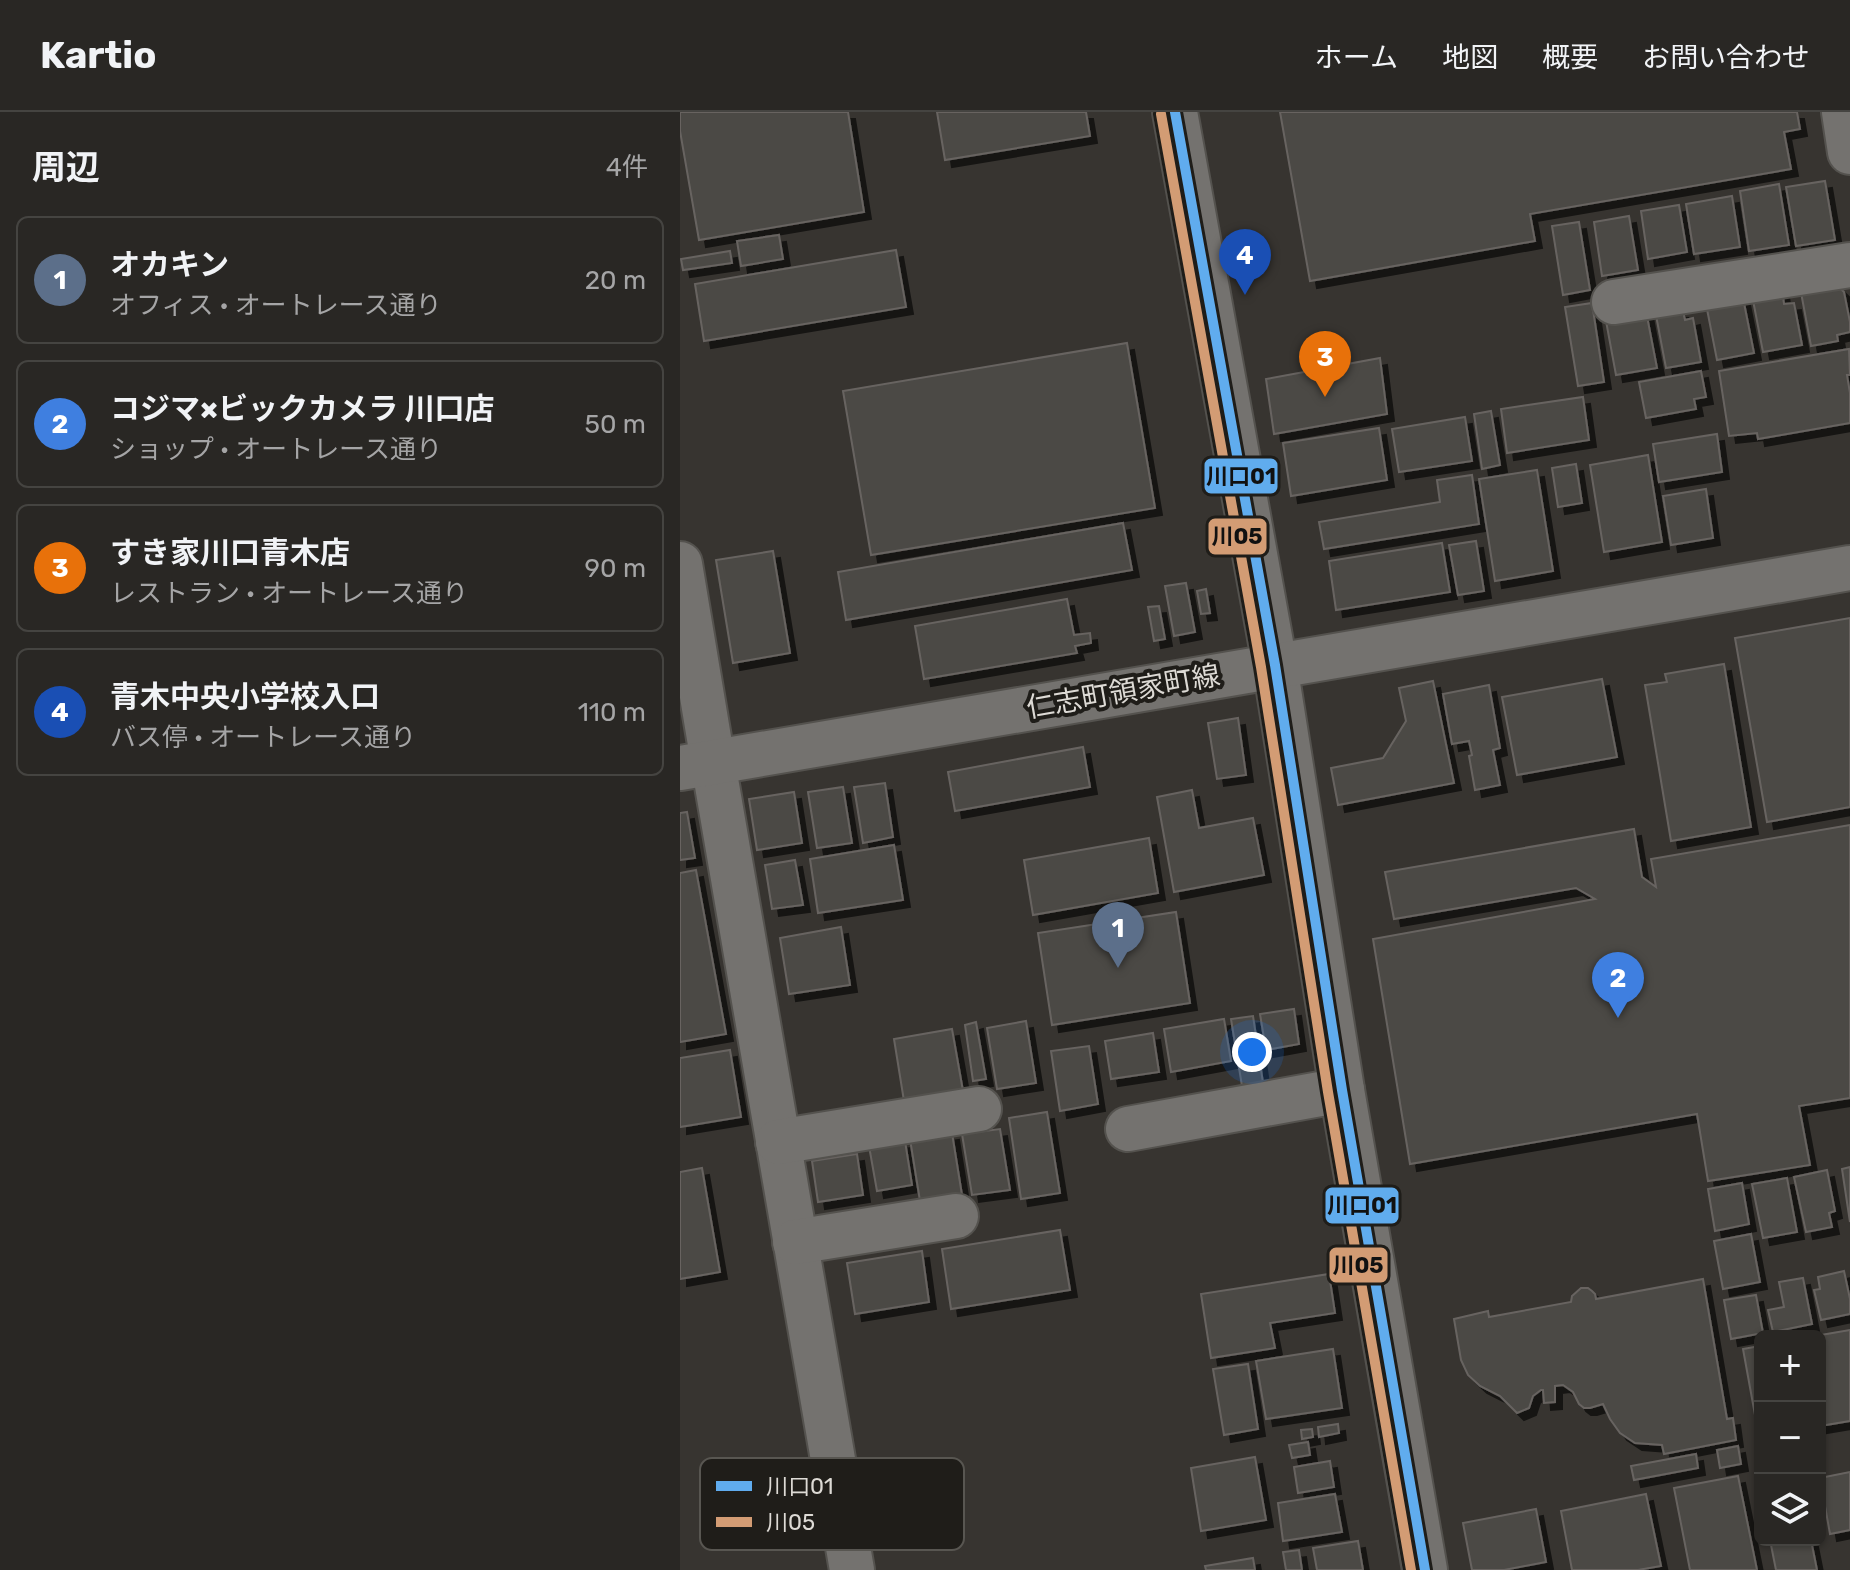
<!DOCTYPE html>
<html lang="ja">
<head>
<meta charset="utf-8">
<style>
  :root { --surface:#292724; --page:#312f2c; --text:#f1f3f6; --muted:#a5a5a6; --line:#454441; --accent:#8abfa5 }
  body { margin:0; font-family:Rubik,"Noto Sans JP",sans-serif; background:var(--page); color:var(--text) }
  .controls { position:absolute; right:24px; bottom:24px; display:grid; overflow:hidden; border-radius:12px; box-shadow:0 2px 6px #0004 }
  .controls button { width:72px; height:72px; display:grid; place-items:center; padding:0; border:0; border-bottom:2px solid var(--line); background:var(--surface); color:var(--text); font:40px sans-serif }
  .you { position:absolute; left:572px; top:940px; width:28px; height:28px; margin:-20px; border:6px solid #fff; border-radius:50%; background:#1a73e8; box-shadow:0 0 0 12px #1a73e833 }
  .badge { display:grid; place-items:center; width:52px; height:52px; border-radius:50%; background:var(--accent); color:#fff; font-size:26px; font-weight:700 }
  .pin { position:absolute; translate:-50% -66px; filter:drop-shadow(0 2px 4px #0008) }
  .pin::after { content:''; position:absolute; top:42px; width:28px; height:24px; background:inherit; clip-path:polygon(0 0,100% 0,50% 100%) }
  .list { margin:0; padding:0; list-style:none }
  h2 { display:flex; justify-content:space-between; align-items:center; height:104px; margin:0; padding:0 32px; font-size:34px }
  h2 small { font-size:26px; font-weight:400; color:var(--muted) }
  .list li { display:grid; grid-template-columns:52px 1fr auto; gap:24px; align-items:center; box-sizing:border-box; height:128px; margin:0 16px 16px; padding:0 16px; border:2px solid var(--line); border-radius:12px }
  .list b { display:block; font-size:30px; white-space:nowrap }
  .list p { margin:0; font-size:26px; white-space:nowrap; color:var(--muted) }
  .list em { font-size:26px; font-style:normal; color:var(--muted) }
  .icon { flex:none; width:44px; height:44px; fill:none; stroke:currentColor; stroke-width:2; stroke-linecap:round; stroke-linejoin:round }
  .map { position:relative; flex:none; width:1170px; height:1458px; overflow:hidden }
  header { display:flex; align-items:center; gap:48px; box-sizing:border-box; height:112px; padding:0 40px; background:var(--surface); border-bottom:2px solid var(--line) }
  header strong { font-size:38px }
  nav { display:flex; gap:44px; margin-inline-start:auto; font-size:28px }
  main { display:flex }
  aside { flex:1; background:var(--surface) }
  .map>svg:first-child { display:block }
  .building { fill:#4b4945; stroke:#676461; stroke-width:2; filter:url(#shadow) }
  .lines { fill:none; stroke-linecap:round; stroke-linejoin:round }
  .street-casing { stroke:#54524e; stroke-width:48 }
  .secondary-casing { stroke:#54524e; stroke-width:48 }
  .street { stroke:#74726f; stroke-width:44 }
  .secondary { stroke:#74726f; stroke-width:44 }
  .bus-1-casing { stroke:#1f1d19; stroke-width:16 }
  .bus-2-casing { stroke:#1f1d19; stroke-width:16 }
  .bus-1 { stroke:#60acee; stroke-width:10 }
  .bus-2 { stroke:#d39c74; stroke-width:10 }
  .labels { text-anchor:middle; stroke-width:8; stroke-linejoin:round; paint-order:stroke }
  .street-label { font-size:28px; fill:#dddad5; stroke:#1f1d19 }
  .key { fill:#1f1d19; stroke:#585651; stroke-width:2 }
  .key-label { font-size:22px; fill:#dddad5 }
  .line-badge { stroke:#1f1d19; stroke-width:3 }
  .pale-badge-label { font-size:22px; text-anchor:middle; font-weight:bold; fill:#111 }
</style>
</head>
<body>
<header>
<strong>Kartio</strong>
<nav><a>ホーム</a><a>地図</a><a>概要</a><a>お問い合わせ</a></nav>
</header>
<main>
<aside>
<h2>周辺<small>4件</small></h2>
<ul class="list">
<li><span class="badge" style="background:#5c6f8a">1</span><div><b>オカキン</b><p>オフィス · オートレース通り</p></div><em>20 m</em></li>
<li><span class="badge" style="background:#3f7fe0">2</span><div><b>コジマ×ビックカメラ 川口店</b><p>ショップ · オートレース通り</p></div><em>50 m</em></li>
<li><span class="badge" style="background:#e8710a">3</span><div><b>すき家川口青木店</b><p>レストラン · オートレース通り</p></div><em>90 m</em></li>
<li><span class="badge" style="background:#1a4fb4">4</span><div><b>青木中央小学校入口</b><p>バス停 · オートレース通り</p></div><em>110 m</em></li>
</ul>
</aside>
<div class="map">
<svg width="1170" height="1458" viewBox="0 0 1170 1458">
  <defs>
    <filter id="shadow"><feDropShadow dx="7" dy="7" stdDeviation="0" flood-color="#0009"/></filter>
  </defs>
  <rect width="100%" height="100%" fill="#373430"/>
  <g class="building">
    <polygon points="0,0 168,0 184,100 19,128 0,19"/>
    <polygon points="257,0 406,0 410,24 265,48"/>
    <polygon points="600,0 1117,0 1120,17 1104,20 1111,57 850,102 855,129 630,169"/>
    <polygon points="1145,69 1155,128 1116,134 1106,75"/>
    <polygon points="1099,72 1109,133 1069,139 1060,79"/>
    <polygon points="1052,84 1060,135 1014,142 1006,92"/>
    <polygon points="999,93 1007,140 968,147 961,99"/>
    <polygon points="949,104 958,158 922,164 914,110"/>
    <polygon points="899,110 910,178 883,183 872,114"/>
    <polygon points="99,123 103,147 61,154 57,129"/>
    <polygon points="216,138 226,195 24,229 15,172"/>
    <polygon points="50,139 52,151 3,158 1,147"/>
    <polygon points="1153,169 1164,180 1170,210 1170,220 1157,223 1158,229 1131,234 1120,175"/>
    <polygon points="1102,178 1104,192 1114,191 1122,233 1083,240 1072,183"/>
    <polygon points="1063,186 1074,241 1037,248 1026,192"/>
    <polygon points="912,191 924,270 898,274 885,195"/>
    <polygon points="965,194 977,256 936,263 926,209"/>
    <polygon points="975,198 1003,199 1005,208 1013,206 1021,250 986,256"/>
    <polygon points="447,231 475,396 191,443 163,279"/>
    <polygon points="1169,237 1170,263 1167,263 1170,281 1170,311 1078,327 1077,321 1049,324 1039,259"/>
    <polygon points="700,246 707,302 594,322 586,267"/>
    <polygon points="1021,259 1026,285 1014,287 1016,297 966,306 959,270"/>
    <polygon points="903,285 909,328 827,341 821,297"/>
    <polygon points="811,299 820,353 802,357 794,302"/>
    <polygon points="785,305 792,349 719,360 712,317"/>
    <polygon points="699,316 707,368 611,384 603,331"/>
    <polygon points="1037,322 1042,360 979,370 973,332"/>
    <polygon points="968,343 982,430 924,440 910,353"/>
    <polygon points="896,352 902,391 878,395 872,356"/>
    <polygon points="857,358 873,459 815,469 799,367"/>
    <polygon points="792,363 799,412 644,437 639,410 760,390 757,368"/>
    <polygon points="1026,377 1033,426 991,433 983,384"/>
    <polygon points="443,411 452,458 166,508 158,460"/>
    <polygon points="796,429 804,479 778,483 769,433"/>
    <polygon points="762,431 770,480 656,498 649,449"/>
    <polygon points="93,439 110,541 53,551 36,448"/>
    <polygon points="506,471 515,520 494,524 485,474"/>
    <polygon points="526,477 530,501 521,502 517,479"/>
    <polygon points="387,487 394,523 410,521 411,531 395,534 397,541 244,567 235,514"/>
    <polygon points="479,494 485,527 474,529 468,495"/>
    <polygon points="1170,506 1170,695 1087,710 1055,526"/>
    <polygon points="1044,552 1071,715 991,729 965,573 987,570 985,562"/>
    <polygon points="922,567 937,645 837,663 822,585"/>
    <polygon points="753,569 774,671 658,693 651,656 703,646 726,609 719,576"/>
    <polygon points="809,573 820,636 813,638 820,673 795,678 789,644 792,643 789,629 772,632 763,582"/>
    <polygon points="558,606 566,663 537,667 528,611"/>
    <polygon points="403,635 410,675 275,699 268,660"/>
    <polygon points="205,671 213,725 183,731 174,675"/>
    <polygon points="163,675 172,731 137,736 128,680"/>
    <polygon points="512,678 519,716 573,706 584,763 494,780 477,685"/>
    <polygon points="114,680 122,731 77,738 69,687"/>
    <polygon points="7,700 15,746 0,748 0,701"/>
    <polygon points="1170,713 1170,986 1119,994 1130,1053 1028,1069 1017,1002 730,1052 693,827 915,787 896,776 714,807 705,760 954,717 962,765 976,775 971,747"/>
    <polygon points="469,726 478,781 353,803 344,748"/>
    <polygon points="214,733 223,788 138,801 130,747"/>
    <polygon points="115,748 123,793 92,797 85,753"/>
    <polygon points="16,758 46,922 0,930 0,761"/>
    <polygon points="496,800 510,891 372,913 358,821"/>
    <polygon points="161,815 170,873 109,882 100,826"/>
    <polygon points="614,897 619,932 586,938 580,902"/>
    <polygon points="573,904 583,971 562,974 551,907"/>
    <polygon points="544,907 551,949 491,960 484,917"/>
    <polygon points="346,909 356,971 317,977 307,916"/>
    <polygon points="296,910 306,967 293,969 285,913"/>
    <polygon points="272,917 283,979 224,989 214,927"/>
    <polygon points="473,921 479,960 431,967 425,929"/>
    <polygon points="409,934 418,992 380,999 371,939"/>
    <polygon points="50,938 61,1005 0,1015 0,946"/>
    <polygon points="367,1000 380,1081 341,1087 329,1006"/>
    <polygon points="320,1017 330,1078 292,1083 282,1022"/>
    <polygon points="272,1021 282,1083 240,1089 230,1027"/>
    <polygon points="225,1029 232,1073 197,1079 189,1034"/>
    <polygon points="177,1042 183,1083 138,1090 132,1049"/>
    <polygon points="1170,1055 1170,1110 1162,1057"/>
    <polygon points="22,1056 40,1160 0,1167 0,1060"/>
    <polygon points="1147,1058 1155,1099 1149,1101 1152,1115 1126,1120 1114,1065"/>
    <polygon points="1107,1066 1117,1120 1083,1126 1072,1072"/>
    <polygon points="1062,1071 1069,1112 1035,1119 1028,1077"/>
    <polygon points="380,1118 390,1178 271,1197 262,1137"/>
    <polygon points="1071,1122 1080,1170 1043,1177 1034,1129"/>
    <polygon points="242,1139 249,1190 175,1202 167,1151"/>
    <polygon points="1164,1159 1170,1187 1170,1202 1141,1208 1134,1178 1140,1177 1138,1165"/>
    <polygon points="649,1162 655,1201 590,1211 595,1236 531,1246 521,1182"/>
    <polygon points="1123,1166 1132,1212 1093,1220 1088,1198 1104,1195 1099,1170"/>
    <polygon points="1023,1167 1047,1307 1053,1306 1056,1328 984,1342 982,1333 955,1331 940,1321 930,1307 923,1292 910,1296 904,1296 899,1292 893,1280 883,1273 875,1274 875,1290 864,1291 863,1278 861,1278 853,1284 849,1296 837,1301 820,1284 800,1274 788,1263 781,1248 774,1207 808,1199 809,1205 891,1190 892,1184 901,1176 908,1176 912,1179 915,1182 916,1187"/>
    <polygon points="1076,1183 1083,1221 1051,1227 1044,1188"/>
    <polygon points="1170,1218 1170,1309 1140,1314 1140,1224 1135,1224"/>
    <polygon points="1080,1234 1080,1324 1079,1325 1063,1237"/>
    <polygon points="653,1237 662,1296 586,1307 576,1249"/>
    <polygon points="568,1252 578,1317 544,1323 533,1257"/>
    <polygon points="658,1312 659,1321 639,1325 638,1315"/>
    <polygon points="632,1317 633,1325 622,1327 621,1318"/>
    <polygon points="628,1330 630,1343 612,1346 609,1333"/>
    <polygon points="1058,1334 1061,1352 1040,1356 1037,1338"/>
    <polygon points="1016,1342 1018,1356 954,1368 951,1354"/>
    <polygon points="575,1345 586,1408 521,1419 511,1356"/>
    <polygon points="650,1349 654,1375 618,1381 614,1355"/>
    <polygon points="1170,1360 1170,1418 1150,1422 1140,1366"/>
    <polygon points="1058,1364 1077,1458 1010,1458 994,1376"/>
    <polygon points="655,1382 662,1420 603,1429 598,1391"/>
    <polygon points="966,1382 981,1454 958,1458 892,1458 881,1399"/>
    <polygon points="856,1397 866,1450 824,1458 792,1458 783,1411"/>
    <polygon points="1090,1428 1131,1428 1137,1458 1096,1458"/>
    <polygon points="678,1429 683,1458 637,1458 633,1436"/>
    <polygon points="619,1438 622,1458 606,1458 603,1440"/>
    <polygon points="573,1446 575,1458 526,1458 525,1454"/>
  </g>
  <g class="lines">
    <g class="street-casing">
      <g id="street">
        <polyline points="934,190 1170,153"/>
        <polyline points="33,650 172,1458"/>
        <polyline points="448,1017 662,978"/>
        <polyline points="98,1030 299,997"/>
        <polyline points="115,1130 276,1104"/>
      </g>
    </g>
    <g class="secondary-casing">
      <g id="secondary">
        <polyline points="495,0 595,553 662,978 745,1458"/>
        <polyline points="1164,0 1170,40"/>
        <polyline points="0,452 33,650"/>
        <polyline points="0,656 1170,456"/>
      </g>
    </g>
    <use href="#street" class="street"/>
    <use href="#secondary" class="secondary"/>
    <g class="bus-1-casing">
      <polyline id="bus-1" points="495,0 595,553 662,978 745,1458"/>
    </g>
    <g class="bus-2-casing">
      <polyline id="bus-2" points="481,2 581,555 648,980 731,1458"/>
    </g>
    <use href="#bus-1" class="bus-1"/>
    <use href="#bus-2" class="bus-2"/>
  </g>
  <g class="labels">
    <g class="street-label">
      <text transform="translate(443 579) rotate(-10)" y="10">仁志町領家町線</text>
    </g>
  </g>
  <rect x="20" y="1346" width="264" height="92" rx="12" class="key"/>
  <rect x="36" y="1369" width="36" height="10" fill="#60acee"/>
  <rect x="36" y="1405" width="36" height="10" fill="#d39c74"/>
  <g class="key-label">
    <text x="86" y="1382">川口01</text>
    <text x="86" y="1418">川05</text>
  </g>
  <g class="line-badge">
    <rect x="523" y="345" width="76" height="38" rx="8" fill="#60acee"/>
    <rect x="527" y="405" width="61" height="39" rx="8" fill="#d39c74"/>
    <rect x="644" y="1074" width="76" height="39" rx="8" fill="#60acee"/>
    <rect x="648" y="1134" width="61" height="38" rx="8" fill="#d39c74"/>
  </g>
  <g class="pale-badge-label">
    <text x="561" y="372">川口01</text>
    <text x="557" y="432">川05</text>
    <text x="682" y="1101">川口01</text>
    <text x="678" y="1161">川05</text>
  </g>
</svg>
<div class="controls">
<button>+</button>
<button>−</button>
<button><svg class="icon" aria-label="layers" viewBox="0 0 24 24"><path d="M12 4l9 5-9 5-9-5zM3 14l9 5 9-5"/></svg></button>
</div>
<div class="you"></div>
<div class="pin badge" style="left:438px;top:856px;background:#5c6f8a">1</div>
<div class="pin badge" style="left:938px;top:906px;background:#3f7fe0">2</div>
<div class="pin badge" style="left:645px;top:285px;background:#e8710a">3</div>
<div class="pin badge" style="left:565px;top:183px;background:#1a4fb4">4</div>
</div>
</main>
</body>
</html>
